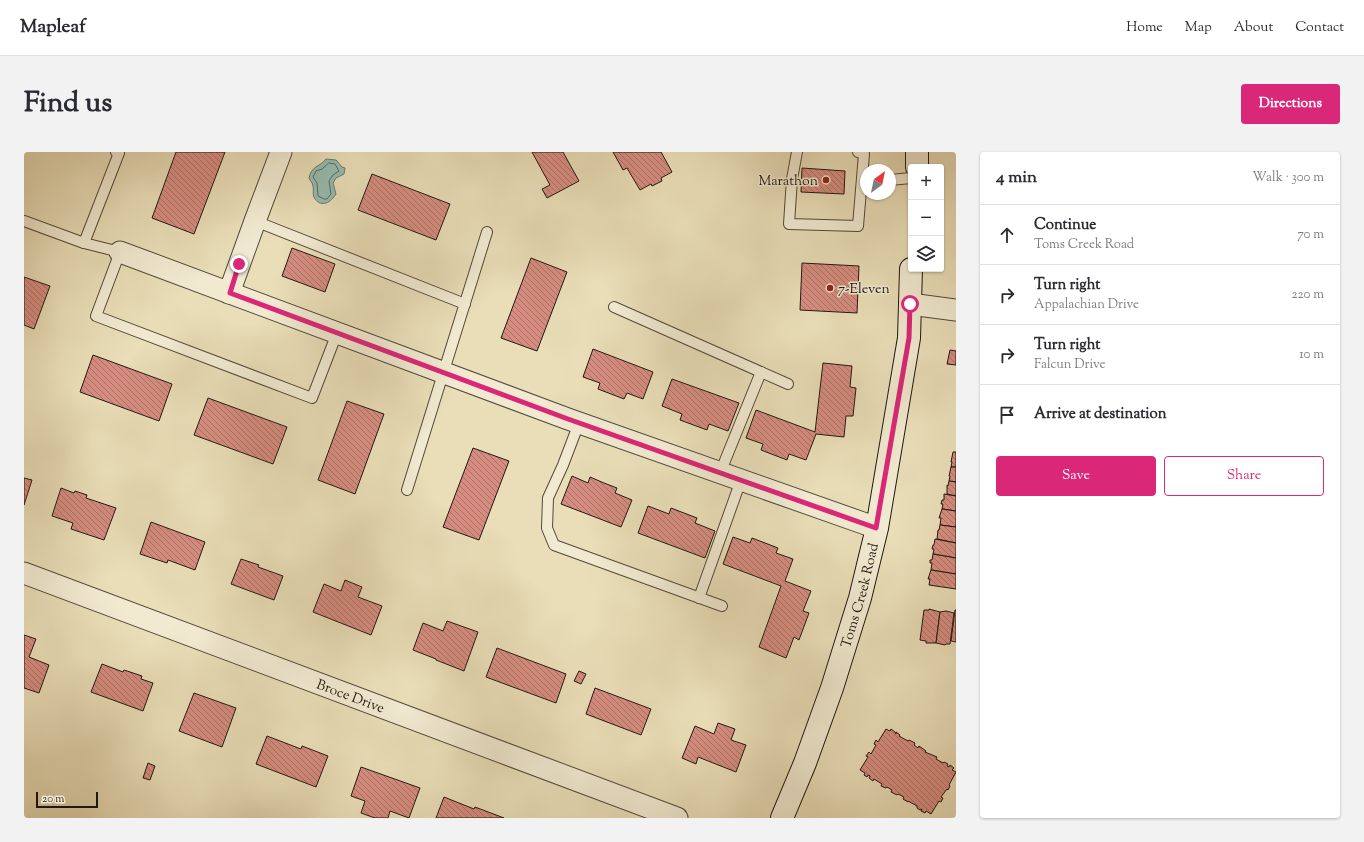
<!DOCTYPE html>
<html lang="en">
<head>
<meta charset="utf-8">
<style>
  :root { --surface:#fff; --page:#f2f2f3; --text:#2b2b33; --muted:#7c7c81; --line:#e1e1e2; --accent:#db2777 }
  body { margin:0; font-family:"Sorts Mill Goudy",serif; background:var(--page); color:var(--text) }
  .controls { position:absolute; right:12px; top:12px; display:grid; overflow:hidden; border-radius:4px; box-shadow:0 1px 3px #0004 }
  .controls button { width:36px; height:36px; display:grid; place-items:center; padding:0; border:0; border-bottom:1px solid var(--line); background:var(--surface); color:var(--text); font:20px sans-serif }
  .compass { position:absolute; left:836px; top:12px; width:36px; height:36px; border-radius:50%; background:var(--surface); box-shadow:0 1px 3px #0004; rotate:33deg }
  .scale { position:absolute; left:12px; bottom:10px; width:62px; box-sizing:border-box; padding-left:4px; border:2px solid #211811; border-top:0; font-size:11px; line-height:14px; white-space:nowrap; color:#211811; -webkit-text-stroke:3px #f1ead1; paint-order:stroke }
  .stop { position:absolute; width:12px; height:12px; margin:-9px; border:3px solid #db2777; border-radius:50%; background:#fff }
  .stop.end { background:#db2777; border-color:#fff; box-shadow:0 1px 4px #0008 }
  .list { margin:0; padding:0; list-style:none }
  h2 { display:flex; justify-content:space-between; align-items:center; height:52px; margin:0; padding:0 16px; font-size:17px }
  h2 small { font-size:13px; font-weight:400; color:var(--muted) }
  .list li { display:grid; grid-template-columns:26px 1fr auto; gap:12px; align-items:center; box-sizing:border-box; height:60px; padding:0 16px; border-top:1px solid var(--line) }
  .list b { display:block; font-size:15px; white-space:nowrap }
  .list p { margin:0; font-size:13px; white-space:nowrap; color:var(--muted) }
  .list em { font-size:13px; font-style:normal; color:var(--muted) }
  .actions { display:flex; gap:8px; padding:12px 16px }
  .actions a { flex:1; padding:9px 0; border:1px solid var(--accent); border-radius:4px; text-align:center; font-size:14px; color:var(--accent) }
  .actions .main { background:var(--accent); color:#fff }
  .icon { flex:none; width:22px; height:22px; fill:none; stroke:currentColor; stroke-width:2; stroke-linecap:round; stroke-linejoin:round }
  .map { position:relative; flex:none; width:932px; height:666px; overflow:hidden; border-radius:4px }
  header { display:flex; align-items:center; gap:24px; box-sizing:border-box; height:56px; padding:0 20px; background:var(--surface); border-bottom:1px solid var(--line) }
  header strong { font-size:19px }
  nav { display:flex; gap:22px; margin-inline-start:auto; font-size:14px }
  .intro { display:flex; align-items:center; justify-content:space-between; box-sizing:border-box; height:96px; padding:0 24px }
  h1 { margin:0; font-size:28px }
  .button { padding:10px 18px; border-radius:4px; background:var(--accent); color:#fff; font-size:14px; font-weight:700 }
  main { display:flex; gap:24px; padding:0 24px }
  aside { flex:1; background:var(--surface); border-radius:4px; box-shadow:0 1px 3px #0004 }
  .map>svg:first-child { display:block }
  .water { fill:#97bcb2; stroke:#687a72 }
  .lines { fill:none; stroke-linecap:round; stroke-linejoin:round }
  .shore { stroke:#5c6a62; stroke-width:1 }
  .building { fill:url(#building-back-hatch); stroke:#211811 }
  .lane-casing { stroke:#534a3b; stroke-width:12 }
  .street-casing { stroke:#534a3b; stroke-width:23 }
  .secondary-casing { stroke:#211811; stroke-width:24 }
  .lane { stroke:#f1ead1; stroke-width:10 }
  .street { stroke:#f1ead1; stroke-width:21 }
  .secondary { stroke:#f1ead1; stroke-width:22 }
  .route { stroke:#db2777; stroke-width:5 }
  .poi-dot { fill:#8f2418; stroke:#f1ead1; stroke-width:1.5 }
  .labels { text-anchor:middle; stroke-width:3; stroke-linejoin:round; paint-order:stroke }
  .poi-label { font-size:14px; fill:#211811; stroke:#f1ead1; text-anchor:end }
  .street-label { font-size:14px; fill:#211811; stroke:#f1ead1 }
</style>
</head>
<body>
<header>
<strong>Mapleaf</strong>
<nav><a>Home</a><a>Map</a><a>About</a><a>Contact</a></nav>
</header>
<div class="intro"><h1>Find us</h1><a class="button">Directions</a></div>
<main>
<div class="map">
<svg width="932" height="666" viewBox="0 0 932 666">
  <defs>
    <pattern id="building-back-hatch" width="6" height="6" patternUnits="userSpaceOnUse"><rect width="6" height="6" fill="#d68d80"/><path d="M-1 5l2 2M0 0l6 6M5-1l2 2" fill="none" stroke="#ad7267"/></pattern>
  </defs>
  <rect width="100%" height="100%" fill="#e9deb8"/>
  <filter id="stains"><feTurbulence type="fractalNoise" baseFrequency=".005" numOctaves="4"/><feColorMatrix values="0 0 0 0 .2 0 0 0 0 .09 0 0 0 0 .02 0 0 0 .5 -.17"/></filter>
  <radialGradient id="worn" r=".72"><stop offset=".6" stop-color="#630" stop-opacity="0"/><stop offset="1" stop-color="#630" stop-opacity=".3"/></radialGradient>
  <path class="water" d="M 302,7 L 312,8 L 318,15 L 321,16 L 320,22 L 312,26 L 309,31 L 312,42 C 307,50 298,56 291,47 C 288,43 290,39 289,34 C 289,31 286,29 285,26 C 288,13 295,16 302,7 Z"/>
  <g class="lines">
    <polygon class="shore" points="305,11 311,12 315,19 309,23 305,29 307,42 303,47 300,47 294,44 293,31 289,25 292,19 298,17"/>
  </g>
  <g class="building">
    <polygon points="152,0 201,0 170,82 128,66"/>
    <polygon points="508,0 539,0 555,29 523,46 518,37 526,33"/>
    <polygon points="589,0 637,0 648,20 637,26 638,29 628,34 627,32 616,38 603,16 599,18"/>
    <polygon points="778,16 821,19 820,42 777,40"/>
    <polygon points="348,22 426,52 412,88 334,58"/>
    <polygon points="268,96 311,112 301,140 258,124"/>
    <polygon points="507,106 543,120 513,199 477,186"/>
    <polygon points="778,111 835,114 833,161 776,158"/>
    <polygon points="0,125 26,134 10,177 0,173"/>
    <polygon points="569,197 629,220 619,247 603,241 600,247 574,237 576,231 559,225"/>
    <polygon points="926,198 932,199 932,213 923,212"/>
    <polygon points="69,203 148,232 135,269 56,240"/>
    <polygon points="799,211 828,214 826,235 832,236 829,264 822,264 820,285 792,282 782,308 765,302 763,308 737,298 739,292 722,286 732,258 791,280"/>
    <polygon points="648,227 715,251 704,279 685,272 683,278 656,268 658,262 638,254"/>
    <polygon points="184,246 263,275 249,312 170,283"/>
    <polygon points="323,249 360,262 331,342 294,328"/>
    <polygon points="449,296 485,309 455,388 419,375"/>
    <polygon points="929,300 932,300 932,315 927,315 928,310 927,310"/>
    <polygon points="927,315 932,315 932,330 925,329 926,324 925,324"/>
    <polygon points="548,324 564,331 566,325 580,331 593,336 591,341 608,348 597,375 537,352"/>
    <polygon points="0,326 8,328 0,353"/>
    <polygon points="925,329 932,330 932,344 923,342 923,333 924,334"/>
    <polygon points="37,336 50,341 51,339 63,343 62,346 92,356 80,388 47,377 49,371 28,364"/>
    <polygon points="920,342 932,344 932,359 918,357 919,352 917,352 918,348 920,348"/>
    <polygon points="624,354 645,362 647,356 673,366 671,371 691,379 681,406 614,381"/>
    <polygon points="918,357 932,359 932,375 916,373 917,366 915,366"/>
    <polygon points="127,370 181,390 171,418 144,408 143,411 116,402"/>
    <polygon points="916,373 932,375 932,391 913,387 914,378 915,378"/>
    <polygon points="709,385 726,391 728,386 754,396 752,401 769,407 761,429 787,439 779,459 785,461 775,488 770,485 762,506 735,495 757,434 699,412"/>
    <polygon points="911,387 932,391 932,406 909,402 910,397 908,397 909,393 910,393"/>
    <polygon points="909,402 932,406 932,422 907,418 908,411 906,411 906,408 908,408"/>
    <polygon points="217,407 235,413 234,415 259,424 250,448 207,432"/>
    <polygon points="907,418 932,422 932,437 905,433 906,427 904,427"/>
    <polygon points="321,428 338,435 334,445 358,454 347,483 289,460 300,432 317,439"/>
    <polygon points="905,457 916,460 912,491 902,491 902,489 896,488 900,458 905,458"/>
    <polygon points="931,458 932,458 932,490 927,489"/>
    <polygon points="922,459 930,461 926,492 922,492 921,493 912,491 916,460"/>
    <polygon points="423,469 454,480 440,519 412,508 412,507 389,498 399,471 419,479"/>
    <polygon points="0,483 12,487 5,505 25,513 15,541 0,536"/>
    <polygon points="473,496 542,522 532,551 462,525"/>
    <polygon points="78,512 99,520 100,518 118,524 117,527 129,531 119,559 67,540"/>
    <polygon points="555,519 562,522 557,532 550,529"/>
    <polygon points="571,536 627,557 617,583 562,562"/>
    <polygon points="170,541 212,556 198,595 155,579"/>
    <polygon points="694,571 711,577 707,588 722,593 712,620 674,605 672,612 658,606 671,574 690,582"/>
    <polygon points="862,577 866,579 867,577 871,580 872,582 872,580 876,583 875,584 884,589 885,588 891,591 890,593 894,596 895,594 902,599 901,600 913,605 912,607 919,611 920,610 924,612 923,614 925,615 926,613 930,616 928,618 932,620 925,633 926,634 924,638 923,637 917,645 919,646 917,650 915,649 907,662 902,659 901,661 897,659 898,657 896,658 893,656 893,654 884,649 884,650 879,647 880,645 874,642 873,643 867,640 868,638 863,635 862,636 857,634 858,632 850,627 849,629 845,626 846,624 844,623 843,625 840,623 841,621 836,618 844,605 842,604 845,600 847,602 852,593 850,592 852,588 854,590"/>
    <polygon points="243,584 277,597 278,594 304,604 292,635 232,612"/>
    <polygon points="124,611 131,614 126,628 119,626"/>
    <polygon points="337,615 396,636 385,666 366,659 364,666 351,666 337,661 341,649 327,644"/>
    <polygon points="420,645 450,657 451,655 480,666 412,666"/>
  </g>
  <g class="lines">
    <g class="lane-casing">
      <g id="lane">
        <polyline points="773,0 768,27 765,72 834,74 840,2 834,0"/>
        <polyline points="866,28 887,26"/>
        <polyline points="0,69 60,91 96,100 72,164 288,246 313,181"/>
        <polyline points="231,69 441,152"/>
        <polyline points="60,91 95,1 92,0"/>
        <polyline points="590,155 764,232"/>
        <polyline points="555,271 539,313 524,346 523,376 530,393 698,454"/>
        <polyline points="696,321 737,220"/>
        <polyline points="383,338 463,80"/>
        <polyline points="675,446 717,328"/>
      </g>
    </g>
    <g class="street-casing">
      <g id="street">
        <polyline points="96,100 544,267 853,376"/>
        <polyline points="205,141 231,69 257,0"/>
        <polyline points="886,152 932,158"/>
        <path id="s1" d="M 0,421 L 653,666"/>
      </g>
    </g>
    <g class="secondary-casing">
      <g id="secondary">
        <polyline points="893,15 893,0"/>
        <path id="s2" d="M 758,666 L 781,611 L 808,536 L 836,446 L 853,376 L 885,186 L 887,117"/>
      </g>
    </g>
    <use href="#lane" class="lane"/>
    <use href="#street" class="street"/>
    <use href="#secondary" class="secondary"/>
  </g>
  <g class="lines">
    <polyline class="route" points="215,112 206,141 544,267 852,376 885,186 886,152"/>
  </g>
  <g class="poi-dot">
    <circle cx="802" cy="28" r="4"/>
    <circle cx="806" cy="136" r="4"/>
  </g>
  <g class="labels">
    <g class="poi-label">
      <text x="794" y="33">Marathon</text>
      <text x="814" y="141" text-anchor="start">7-Eleven</text>
    </g>
    <g class="street-label">
      <text dy="5" stroke="none"><textPath href="#s2" startOffset="236">Toms Creek Road</textPath></text>
      <text dy="5" stroke="none"><textPath href="#s1" startOffset="349">Broce Drive</textPath></text>
    </g>
  </g>
  <rect width="100%" height="100%" filter="url(#stains)"/>
  <rect width="100%" height="100%" fill="url(#worn)"/>
</svg>
<div class="controls">
<button>+</button>
<button>−</button>
<button><svg class="icon" aria-label="layers" viewBox="0 0 24 24"><path d="M12 4l9 5-9 5-9-5zM3 14l9 5 9-5"/></svg></button>
</div>
<svg class="compass" viewBox="-18 -18 36 36"><path d="M0-13l5 13h-10z" fill="#e53935"/><path d="M0 13l5-13h-10z" fill="#7c7c81"/></svg>
<div class="scale">20 m</div>
<div class="stop" style="left:886px;top:152px"></div>
<div class="stop end" style="left:215px;top:112px"></div>
</div>
<aside>
<h2>4 min<small>Walk · 300 m</small></h2>
<ul class="list">
<li><svg class="icon" aria-label="ahead" viewBox="0 0 24 24"><path d="M12 20V5M6 11l6-6 6 6"/></svg><div><b>Continue</b><p>Toms Creek Road</p></div><em>70 m</em></li>
<li><svg class="icon" aria-label="right" viewBox="0 0 24 24"><path d="M7 20v-9h11M14 6l5 5-5 5"/></svg><div><b>Turn right</b><p>Appalachian Drive</p></div><em>220 m</em></li>
<li><svg class="icon" aria-label="right" viewBox="0 0 24 24"><path d="M7 20v-9h11M14 6l5 5-5 5"/></svg><div><b>Turn right</b><p>Falcun Drive</p></div><em>10 m</em></li>
<li><svg class="icon" aria-label="arrive" viewBox="0 0 24 24"><path d="M6 21V4h12l-3 4 3 4H6"/></svg><div><b>Arrive at destination</b></div></li>
</ul>
<div class="actions"><a class="main">Save</a><a>Share</a></div>
</aside>
</main>
</body>
</html>
